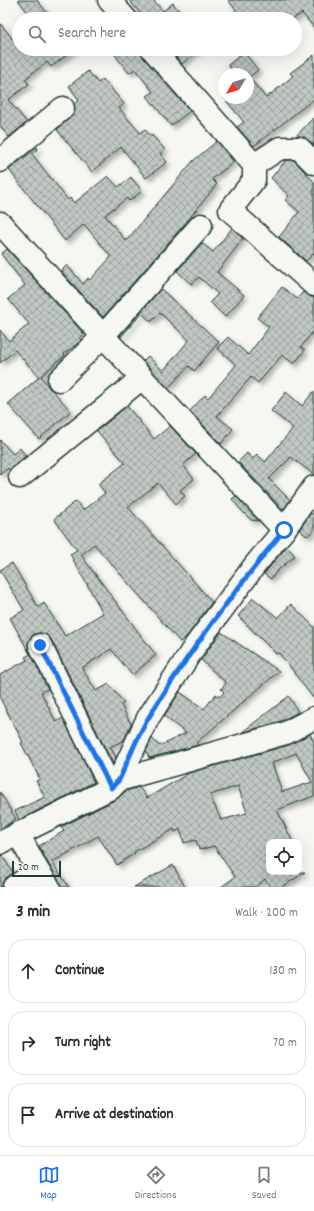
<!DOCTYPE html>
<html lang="en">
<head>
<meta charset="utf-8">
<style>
  :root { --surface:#fff; --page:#f2f2f3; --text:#2b2b33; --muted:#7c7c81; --line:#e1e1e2; --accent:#1a73e8 }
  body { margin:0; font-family:Dekko,sans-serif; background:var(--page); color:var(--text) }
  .controls { position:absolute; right:12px; bottom:12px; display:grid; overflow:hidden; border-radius:8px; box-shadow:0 4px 16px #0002 }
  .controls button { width:36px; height:36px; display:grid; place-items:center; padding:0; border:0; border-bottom:1px solid var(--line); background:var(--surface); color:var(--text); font:20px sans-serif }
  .compass { position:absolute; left:218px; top:68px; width:36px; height:36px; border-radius:50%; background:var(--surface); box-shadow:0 4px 16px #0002; rotate:232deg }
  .scale { position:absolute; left:12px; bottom:10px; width:49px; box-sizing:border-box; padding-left:4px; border:2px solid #1f3d34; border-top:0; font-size:11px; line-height:14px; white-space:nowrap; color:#1f3d34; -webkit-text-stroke:3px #f6f6f2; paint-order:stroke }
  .stop { position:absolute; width:12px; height:12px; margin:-9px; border:3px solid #1a73e8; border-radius:50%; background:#fff }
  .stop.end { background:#1a73e8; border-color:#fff; box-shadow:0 1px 4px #0008 }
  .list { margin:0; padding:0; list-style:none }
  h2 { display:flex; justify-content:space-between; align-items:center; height:52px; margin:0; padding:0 16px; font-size:17px }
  h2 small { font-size:13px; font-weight:400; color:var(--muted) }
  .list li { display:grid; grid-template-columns:26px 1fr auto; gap:12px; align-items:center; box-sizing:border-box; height:64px; margin:0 8px 8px; padding:0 8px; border:1px solid var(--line); border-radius:16px }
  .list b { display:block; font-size:15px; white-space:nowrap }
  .list em { font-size:13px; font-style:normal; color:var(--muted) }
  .icon { flex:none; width:22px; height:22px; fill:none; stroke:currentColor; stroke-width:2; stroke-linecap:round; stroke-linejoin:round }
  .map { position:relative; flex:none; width:314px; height:887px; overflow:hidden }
  .search { position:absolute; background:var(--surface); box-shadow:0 4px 16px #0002; left:12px; right:12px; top:12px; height:44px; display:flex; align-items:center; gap:10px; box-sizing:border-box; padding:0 14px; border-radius:22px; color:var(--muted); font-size:15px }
  .sheet { height:268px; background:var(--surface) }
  nav { display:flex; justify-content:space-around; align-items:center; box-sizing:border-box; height:56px; border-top:1px solid var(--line); background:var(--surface); font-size:11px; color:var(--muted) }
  nav a { display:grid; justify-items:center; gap:2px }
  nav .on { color:var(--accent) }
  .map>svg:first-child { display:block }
  .building { fill:url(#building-cross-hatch); stroke:#1f3d34; fill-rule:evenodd; filter:url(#shadow) }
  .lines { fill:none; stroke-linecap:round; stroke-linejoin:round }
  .minor-casing { stroke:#1f3d34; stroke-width:25 }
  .minor { stroke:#f6f6f2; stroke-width:22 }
  .route { stroke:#1a73e8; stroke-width:5 }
</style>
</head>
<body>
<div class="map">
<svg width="314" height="887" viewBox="0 0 314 887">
  <defs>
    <pattern id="building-cross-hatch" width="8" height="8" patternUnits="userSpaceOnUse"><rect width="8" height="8" fill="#c1c8c3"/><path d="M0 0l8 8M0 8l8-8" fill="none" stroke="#9ca49f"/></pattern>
    <filter id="shadow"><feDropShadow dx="3.5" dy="3.5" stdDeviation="2" flood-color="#0004"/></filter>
  </defs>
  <rect width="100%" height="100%" fill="#f6f6f2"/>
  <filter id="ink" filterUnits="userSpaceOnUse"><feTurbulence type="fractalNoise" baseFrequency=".025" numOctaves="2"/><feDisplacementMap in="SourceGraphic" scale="8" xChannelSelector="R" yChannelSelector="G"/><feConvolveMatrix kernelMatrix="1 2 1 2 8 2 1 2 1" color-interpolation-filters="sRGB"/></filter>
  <g filter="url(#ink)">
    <g class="building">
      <polygon points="18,0 37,0 52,19 33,19"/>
      <polygon points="129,0 153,0 163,11 173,3 185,19 145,19"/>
      <polygon points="228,0 314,0 314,28 302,13 293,19 243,19"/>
      <polygon points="0,23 19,47 19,49 75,49 51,67 47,62 25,79 29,84 8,100 27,122 9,137 0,126"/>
      <polygon points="123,49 140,49 143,57 190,111 171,126 147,96 153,92 135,69 129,73 115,55"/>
      <polygon points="169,49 199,49 182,64"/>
      <polygon points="244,52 258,70 249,77 266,98 293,76 290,73 314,55 314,99 254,146 237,127 244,122 224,98 248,98 248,74 235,74 228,65"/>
      <polygon points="88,71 98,83 103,79 124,104 119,108 140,133 145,129 150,136 152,135 165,150 160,154 167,162 146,178 121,147 92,172 57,130 71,117 75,112 74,104 79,100 69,86"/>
      <polygon points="314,117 314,145 304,137 296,136"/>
      <polygon points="217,141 234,162 212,179 217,184 183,226 103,317 61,271 67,265 83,284 88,278 90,280 111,257 84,224 65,241 9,170 37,147 38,149 32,154 68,200 70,198 74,203 108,176 118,187 131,177 142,191 129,201 127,198 105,215 126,241 193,161"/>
      <polygon points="286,160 294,160 314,182 314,253 306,261 279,237 299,212 285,200 289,196 271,178"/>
      <polygon points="232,228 243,239 217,272 244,295 225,317 210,302 218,294 199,277 191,284 177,271 202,243 213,252"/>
      <polygon points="7,249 84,334 80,338 82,340 78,343 64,354 65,355 41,376 50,389 53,391 71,411 39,439 8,404 39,377 15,350 0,363 0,330 9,341 29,324 8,299 25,285 1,254"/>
      <polygon points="282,287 297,299 303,292 311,297 314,297 314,330 301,347 305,350 294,364 282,355 258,383 251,377 217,416 233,429 221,444 190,411 205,395 208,398 236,365 217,348 228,337 248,355 269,327 257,318"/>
      <polygon points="161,289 219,342 194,371 189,366 168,388 143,361 148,356 163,371 189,340 160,313 151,322 142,313 121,337 120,336"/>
      <polygon points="314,391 314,475 291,457 269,479 290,500 283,510 238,462 247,453 253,459 257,454 265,462 293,428 271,411 286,392 302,406"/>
      <polygon points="127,406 154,439 170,426 196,454 183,465 194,479 180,490 185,496 176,504 158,483 128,507 212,602 188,635 180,642 94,544 81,555 136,629 156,655 132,675 111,649 82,668 96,691 109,684 124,703 121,705 131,724 124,740 110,747 116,757 113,764 51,639 47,635 40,633 34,634 30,638 28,645 30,654 10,618 24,610 0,570 12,563 38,607 44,603 65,636 103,613 70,554 77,550 54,519 76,501 83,510 105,493 98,484 125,463 97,431"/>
      <polygon points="0,440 13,454 20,448 26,456 9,470 8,468 0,475"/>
      <polygon points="236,496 259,521 251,520 241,510 232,499"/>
      <polygon points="311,513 314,515 314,530 307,536 299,530"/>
      <polygon points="287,546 295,556 277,571 271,579 264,574"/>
      <polygon points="253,598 278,618 291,604 314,627 314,699 294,673 294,672 279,653 276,654 238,616"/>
      <polygon points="221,632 279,671 196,743 198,745 149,758 146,751 152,738 159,746 186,733 164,716 180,692 204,709 216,694 220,697 224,692 221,689 226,683 201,660"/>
      <polygon points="31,654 48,689 41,692 56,722 63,718 94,782 19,820 15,811 45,797 36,781 40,779 21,743 23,742 0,698 0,675 27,660 25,657"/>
      <polygon points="289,696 298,712 281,721 241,733"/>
      <path d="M 310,734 L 314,742 L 314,796 L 277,810 L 293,842 L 269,842 L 269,872 L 305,872 L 282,887 L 270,887 L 265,879 L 255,887 L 221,887 L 235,877 L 214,846 L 199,850 L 196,840 L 184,843 L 180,829 L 175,832 L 174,829 L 134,852 L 135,853 L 117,865 L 98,836 L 52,862 L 69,887 L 61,887 L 59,880 L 49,865 L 39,846 L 64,831 L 61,827 L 117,799 L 126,791 L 139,787 L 147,798 L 189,773 L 289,745 ZM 296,753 L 312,782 L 282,792 L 272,763 ZM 238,786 L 247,813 L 221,820 L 210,795 Z"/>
      <polygon points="0,792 16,819 0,829"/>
      <polygon points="0,855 2,855 13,873 3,881 2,887 0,887"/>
      <polygon points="173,865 185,887 134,887"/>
    </g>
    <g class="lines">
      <g class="minor-casing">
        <g id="minor">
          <polyline points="109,0 126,19"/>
          <polyline points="152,49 254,165 254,180 230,210 314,285"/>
          <polyline points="0,161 63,108"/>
          <polyline points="254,165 280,148 299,148 314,163"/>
          <polyline points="0,223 103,336 284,530"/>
          <polyline points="59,380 103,336 201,225"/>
          <polyline points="20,477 142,378"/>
          <polyline points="40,645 111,788"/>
          <polyline points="119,780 148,718 195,646 255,565 284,530 314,487"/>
          <polyline points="18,833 38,871 49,887"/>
          <polyline points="0,843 111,788 119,780 286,733 314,718"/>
          <polyline points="14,887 38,871"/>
        </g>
      </g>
      <use href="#minor" class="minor"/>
    </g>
  </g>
  <g class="lines" filter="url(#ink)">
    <path class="route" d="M 40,645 L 111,788 L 119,780 C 129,759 137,736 149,717 C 189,651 236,589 284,530"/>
  </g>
</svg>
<div class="controls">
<button><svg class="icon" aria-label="locate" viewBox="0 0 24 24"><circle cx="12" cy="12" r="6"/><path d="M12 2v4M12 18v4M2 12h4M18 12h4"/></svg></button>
</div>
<svg class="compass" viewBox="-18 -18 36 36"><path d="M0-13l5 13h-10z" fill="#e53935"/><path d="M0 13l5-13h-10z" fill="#7c7c81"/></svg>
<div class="scale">20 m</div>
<div class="stop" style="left:284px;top:530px"></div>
<div class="stop end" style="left:40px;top:645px"></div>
<div class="search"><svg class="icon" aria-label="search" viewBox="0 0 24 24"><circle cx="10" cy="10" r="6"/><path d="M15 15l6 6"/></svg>Search here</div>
</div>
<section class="sheet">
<h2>3 min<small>Walk · 200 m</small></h2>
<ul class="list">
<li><svg class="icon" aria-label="ahead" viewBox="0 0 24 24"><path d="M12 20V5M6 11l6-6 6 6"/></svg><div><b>Continue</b></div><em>130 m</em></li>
<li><svg class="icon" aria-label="right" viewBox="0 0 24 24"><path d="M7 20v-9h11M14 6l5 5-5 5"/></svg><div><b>Turn right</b></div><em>70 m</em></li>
<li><svg class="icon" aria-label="arrive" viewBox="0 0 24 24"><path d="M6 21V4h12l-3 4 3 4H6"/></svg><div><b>Arrive at destination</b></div></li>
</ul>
</section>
<nav>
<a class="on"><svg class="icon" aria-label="map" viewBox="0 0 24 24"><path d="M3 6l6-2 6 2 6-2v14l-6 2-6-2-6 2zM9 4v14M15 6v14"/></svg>Map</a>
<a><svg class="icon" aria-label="directions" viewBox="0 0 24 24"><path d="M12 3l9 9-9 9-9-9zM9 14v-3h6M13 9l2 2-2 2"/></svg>Directions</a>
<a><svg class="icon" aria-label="saved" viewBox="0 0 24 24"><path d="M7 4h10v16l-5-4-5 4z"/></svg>Saved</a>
</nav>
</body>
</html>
